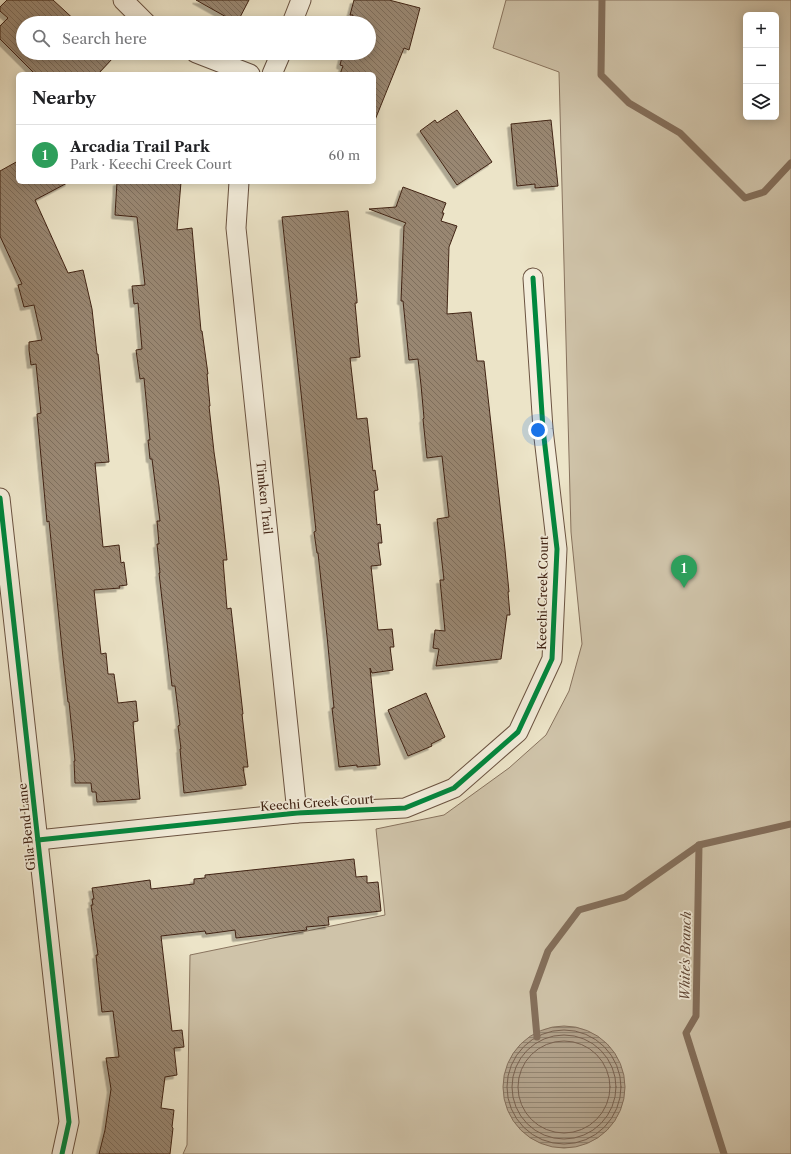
<!DOCTYPE html>
<html lang="en">
<head>
<meta charset="utf-8">
<style>
  :root { --surface:#fff; --page:#f6f6f6; --text:#202124; --muted:#757577; --line:#e0e0e0; --accent:#8f2418 }
  body { margin:0; font-family:"Libre Caslon Text",serif; background:var(--page); color:var(--text) }
  .controls { position:absolute; right:12px; top:12px; display:grid; overflow:hidden; border-radius:6px; box-shadow:0 2px 10px #0003 }
  .controls button { width:36px; height:36px; display:grid; place-items:center; padding:0; border:0; border-bottom:1px solid var(--line); background:var(--surface); color:var(--text); font:20px sans-serif }
  .you { position:absolute; left:538px; top:430px; width:14px; height:14px; margin:-10px; border:3px solid #fff; border-radius:50%; background:#1a73e8; box-shadow:0 0 0 6px #1a73e833 }
  .badge { display:grid; place-items:center; width:26px; height:26px; border-radius:50%; background:var(--accent); color:#fff; font-size:13px; font-weight:700 }
  .pin { position:absolute; translate:-50% -33px; filter:drop-shadow(0 1px 2px #0008) }
  .pin::after { content:''; position:absolute; top:21px; width:14px; height:12px; background:inherit; clip-path:polygon(0 0,100% 0,50% 100%) }
  .list { margin:0; padding:0; list-style:none }
  h2 { display:flex; justify-content:space-between; align-items:center; height:52px; margin:0; padding:0 16px; font-size:17px }
  h2 small { font-size:13px; font-weight:400; color:var(--muted) }
  .list li { display:grid; grid-template-columns:26px 1fr auto; gap:12px; align-items:center; box-sizing:border-box; height:60px; padding:0 16px; border-top:1px solid var(--line) }
  .list b { display:block; font-size:15px; white-space:nowrap }
  .list p { margin:0; font-size:13px; white-space:nowrap; color:var(--muted) }
  .list em { font-size:13px; font-style:normal; color:var(--muted) }
  .icon { flex:none; width:22px; height:22px; fill:none; stroke:currentColor; stroke-width:2; stroke-linecap:round; stroke-linejoin:round }
  .map { position:relative; flex:none; width:791px; height:1154px; overflow:hidden }
  .search { position:absolute; background:var(--surface); box-shadow:0 2px 10px #0003; left:16px; top:16px; width:360px; height:44px; display:flex; align-items:center; gap:10px; box-sizing:border-box; padding:0 14px; border-radius:22px; color:var(--muted); font-size:15px }
  .panel { position:absolute; background:var(--surface); box-shadow:0 2px 10px #0003; left:16px; top:72px; width:360px; height:112px; border-radius:6px }
  .map>svg:first-child { display:block }
  .park { fill:#cfc3a9; stroke:#88735e; fill-rule:evenodd }
  .water { fill:url(#water-rules); stroke:#846f5b }
  .lines { fill:none; stroke-linecap:round; stroke-linejoin:round }
  .shore { stroke:#796250; stroke-width:1 }
  .stream { stroke:#846f5b; stroke-width:7 }
  .building { fill:url(#building-back-hatch); stroke:#402314; filter:url(#shadow) }
  .street-casing { stroke:#6b5341; stroke-width:21 }
  .street { stroke:#f3eddb; stroke-width:19 }
  .cycleway-casing { stroke:#f3eddb; stroke-width:8 }
  .cycleway { stroke:#00873e; stroke-width:5 }
  .labels { text-anchor:middle; stroke-width:3.5; stroke-linejoin:round; paint-order:stroke }
  .street-label { font-size:12px; fill:#402314; stroke:#f3eddb }
  .water-label { font-size:13px; font-style:italic; fill:#624938; stroke:#f3eddb }
</style>
</head>
<body>
<div class="map">
<svg width="791" height="1154" viewBox="0 0 791 1154">
  <defs>
    <pattern id="water-rules" width="6" height="5" patternUnits="userSpaceOnUse"><rect width="6" height="5" fill="#b2a28b"/><path d="M0 2.5h6" fill="none" stroke="#928470"/></pattern>
    <pattern id="building-back-hatch" width="6" height="6" patternUnits="userSpaceOnUse"><rect width="6" height="6" fill="#998772"/><path d="M-1 5l2 2M0 0l6 6M5-1l2 2" fill="none" stroke="#7e6e5c"/></pattern>
    <filter id="shadow"><feDropShadow dx="-3.5" dy="3.5" stdDeviation="0" flood-color="#0004"/></filter>
  </defs>
  <rect width="100%" height="100%" fill="#ece4c8"/>
  <filter id="stains"><feTurbulence type="fractalNoise" baseFrequency=".005" numOctaves="4"/><feColorMatrix values="0 0 0 0 .2 0 0 0 0 .09 0 0 0 0 .02 0 0 0 .5 -.17"/></filter>
  <radialGradient id="worn" r=".72"><stop offset=".6" stop-color="#630" stop-opacity="0"/><stop offset="1" stop-color="#630" stop-opacity=".3"/></radialGradient>
  <path class="park" d="M 506,0 L 791,0 L 791,1154 L 183,1154 L 187,1145 L 190,955 L 385,915 L 376,829 L 444,815 L 509,768 L 546,735 L 569,691 L 582,644 L 571,532 L 559,72 L 493,48 ZM 746,15 L 776,15 L 776,117 L 746,117 Z"/>
  <circle class="water" cx="564" cy="1087" r="61"/>
  <g class="lines">
    <g class="shore">
      <circle cx="564" cy="1087" r="57"/>
      <circle cx="564" cy="1087" r="52"/>
      <circle cx="564" cy="1087" r="46"/>
    </g>
    <g class="stream">
      <polyline points="602,0 601,75 629,103 680,133 745,198 764,192 791,163"/>
      <polyline points="699,845 696,1016 686,1033 724,1154"/>
      <polyline points="537,1037 533,992 548,951 579,910 625,897 699,845 791,824"/>
    </g>
  </g>
  <g class="building">
    <polygon points="7,0 53,0 78,23 23,23 23,53 108,53 113,58 98,74 35,74 0,39 0,26 8,18 0,11 0,7"/>
    <polygon points="196,0 249,0 237,23"/>
    <polygon points="354,0 389,0 420,8 409,50 404,48 375,120 374,74 340,74 343,66 340,65 343,53 369,53 369,23 351,23 353,15 350,15"/>
    <polygon points="457,110 492,162 457,185 420,131 435,120 437,123"/>
    <polygon points="551,120 558,186 535,188 535,184 517,186 511,124"/>
    <polygon points="18,161 18,182 69,182 35,200 68,273 83,270 92,309 97,354 98,354 109,462 95,463 103,547 119,545 121,563 124,562 127,585 119,586 120,588 94,590 101,654 106,653 108,674 114,674 118,703 136,701 138,721 133,722 140,799 97,802 96,792 92,792 91,783 75,783 74,761 75,761 69,702 68,702 63,658 49,521 47,522 37,414 41,413 36,364 31,365 29,350 29,342 42,340 34,305 24,307 18,285 22,284 0,236 0,171"/>
    <polygon points="117,182 181,182 177,230 192,228 201,331 202,331 208,374 207,374 210,406 209,406 214,452 219,486 227,560 223,560 227,609 231,608 243,714 242,714 248,767 243,767 246,785 184,793 180,749 181,749 178,726 180,725 175,686 172,686 159,573 160,573 157,544 159,544 157,521 160,521 152,459 150,459 148,440 150,440 144,378 140,379 136,350 142,349 138,303 134,304 132,286 145,285 137,217 115,215"/>
    <polygon points="403,187 446,203 442,213 444,213 441,221 457,226 449,247 447,314 471,312 477,361 484,361 505,550 509,592 508,592 510,615 507,615 501,659 436,666 439,649 433,648 435,630 445,631 440,580 444,580 437,519 449,517 442,456 427,458 423,419 424,418 421,385 418,359 409,360 403,301 401,301 404,226 406,223 369,209 396,207"/>
    <polygon points="348,211 357,300 357,303 355,303 360,357 350,358 357,419 367,418 373,471 375,470 378,490 374,491 377,525 380,524 382,543 378,543 381,565 371,566 378,630 392,629 394,647 390,647 393,670 372,673 370,668 380,765 357,767 357,765 339,767 332,708 334,708 327,636 318,553 317,553 314,532 316,531 282,217"/>
    <polygon points="426,693 445,737 431,744 432,746 408,756 388,710"/>
    <polygon points="354,859 356,877 367,876 367,883 378,882 381,911 328,917 329,925 306,927 307,930 236,938 235,930 206,934 205,931 161,936 172,1031 182,1030 184,1047 174,1048 177,1075 165,1077 161,1108 174,1110 172,1127 173,1128 170,1154 99,1154 105,1130 111,1089 106,1058 119,1057 113,1011 102,1012 96,955 98,955 91,905 93,905 92,899 94,899 92,888 150,880 151,889 194,884 194,879 205,878 205,875"/>
  </g>
  <g class="lines">
    <g class="street-casing">
      <g id="street">
        <polyline points="123,0 146,23"/>
        <polyline points="292,23 301,0"/>
        <polyline points="196,53 250,74"/>
        <polyline points="272,74 281,53"/>
        <path id="s1" d="M 239,182 L 236,228 L 297,813"/>
        <polyline points="0,498 69,1122 62,1154"/>
        <polyline points="38,840 297,813 405,808 454,788 518,732 552,659 557,549 543,429 533,278"/>
      </g>
    </g>
    <use href="#street" class="street"/>
    <g class="cycleway-casing">
      <g id="cycleway">
        <polyline points="0,498 69,1122 62,1154"/>
        <polyline points="38,840 297,813 405,808 454,788 518,732 552,659 557,549 543,429 533,278"/>
      </g>
    </g>
    <use href="#cycleway" class="cycleway"/>
  </g>
  <g class="labels">
    <g class="street-label">
      <text dy="4" stroke="none"><textPath href="#s1" startOffset="317">Timken Trail</textPath></text>
      <text transform="translate(543 593) rotate(-89)" y="4">Keechi Creek Court</text>
      <text transform="translate(317 803) rotate(-4)" y="4">Keechi Creek Court</text>
      <text transform="translate(27 827) rotate(-96)" y="4">Gila Bend Lane</text>
    </g>
    <g class="water-label">
      <text transform="translate(685 956) rotate(-89)" y="5">White's Branch</text>
    </g>
  </g>
  <rect width="100%" height="100%" filter="url(#stains)"/>
  <rect width="100%" height="100%" fill="url(#worn)"/>
</svg>
<div class="controls">
<button>+</button>
<button>−</button>
<button><svg class="icon" aria-label="layers" viewBox="0 0 24 24"><path d="M12 4l9 5-9 5-9-5zM3 14l9 5 9-5"/></svg></button>
</div>
<div class="you"></div>
<div class="pin badge" style="left:684px;top:588px;background:#2e9e5b">1</div>
<div class="search"><svg class="icon" aria-label="search" viewBox="0 0 24 24"><circle cx="10" cy="10" r="6"/><path d="M15 15l6 6"/></svg>Search here</div>
<section class="panel">
<h2>Nearby<small></small></h2>
<ul class="list">
<li><span class="badge" style="background:#2e9e5b">1</span><div><b>Arcadia Trail Park</b><p>Park · Keechi Creek Court</p></div><em>60 m</em></li>
</ul>
</section>
</div>
</body>
</html>
